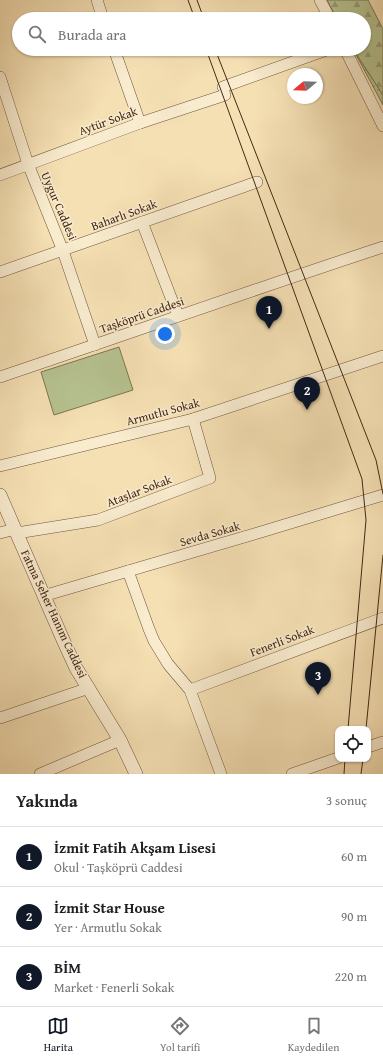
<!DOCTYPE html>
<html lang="tr">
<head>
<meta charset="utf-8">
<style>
  :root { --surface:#fff; --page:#f6f6f6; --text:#202124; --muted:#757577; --line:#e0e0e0; --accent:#111827 }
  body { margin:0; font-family:"Gentium Book Plus",serif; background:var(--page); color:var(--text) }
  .controls { position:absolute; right:12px; bottom:12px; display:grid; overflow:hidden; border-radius:8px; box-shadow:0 1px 3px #0004 }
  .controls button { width:36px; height:36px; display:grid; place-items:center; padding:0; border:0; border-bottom:1px solid var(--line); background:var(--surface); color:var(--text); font:20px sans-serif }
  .compass { position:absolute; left:287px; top:68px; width:36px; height:36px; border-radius:50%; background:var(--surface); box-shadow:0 1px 3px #0004; rotate:251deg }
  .you { position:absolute; left:165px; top:334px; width:14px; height:14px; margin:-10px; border:3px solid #fff; border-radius:50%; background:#1a73e8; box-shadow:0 0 0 6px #1a73e833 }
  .badge { display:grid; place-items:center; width:26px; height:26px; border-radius:50%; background:var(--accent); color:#fff; font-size:13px; font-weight:700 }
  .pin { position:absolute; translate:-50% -33px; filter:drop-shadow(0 1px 2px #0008) }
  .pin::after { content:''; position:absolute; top:21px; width:14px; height:12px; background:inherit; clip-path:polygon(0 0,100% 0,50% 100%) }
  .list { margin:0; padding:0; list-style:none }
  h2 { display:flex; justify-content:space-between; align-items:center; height:52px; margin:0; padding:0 16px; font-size:17px }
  h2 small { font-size:13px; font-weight:400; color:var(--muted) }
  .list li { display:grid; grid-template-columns:26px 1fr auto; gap:12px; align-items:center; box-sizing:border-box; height:60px; padding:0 16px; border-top:1px solid var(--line) }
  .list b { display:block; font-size:15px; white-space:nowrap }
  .list p { margin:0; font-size:13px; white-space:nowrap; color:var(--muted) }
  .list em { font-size:13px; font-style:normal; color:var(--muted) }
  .icon { flex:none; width:22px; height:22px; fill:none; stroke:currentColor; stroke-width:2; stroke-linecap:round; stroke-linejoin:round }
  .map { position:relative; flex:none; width:383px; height:774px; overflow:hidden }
  .search { position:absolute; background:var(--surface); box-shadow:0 1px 3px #0004; left:12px; right:12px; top:12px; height:44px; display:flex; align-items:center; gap:10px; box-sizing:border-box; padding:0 14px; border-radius:22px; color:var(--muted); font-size:15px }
  .sheet { height:232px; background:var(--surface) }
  nav { display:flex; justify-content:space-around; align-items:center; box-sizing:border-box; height:56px; border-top:1px solid var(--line); background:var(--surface); font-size:11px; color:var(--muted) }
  nav a { display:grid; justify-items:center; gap:2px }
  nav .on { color:var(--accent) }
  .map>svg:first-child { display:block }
  .grass { fill:url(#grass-dots); stroke:#7e7652 }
  .forest { fill:url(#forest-firs); stroke:#7e7652 }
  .garden { fill:#b6c391; stroke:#7e7652 }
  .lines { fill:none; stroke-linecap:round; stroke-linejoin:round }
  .minor-casing { stroke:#71563c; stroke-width:12 }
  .tertiary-casing { stroke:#71563c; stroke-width:14 }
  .minor { stroke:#f8ebce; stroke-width:11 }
  .tertiary { stroke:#f8ebce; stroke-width:13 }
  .tram { stroke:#452814; stroke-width:1 }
  .labels { text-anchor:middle; stroke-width:3; stroke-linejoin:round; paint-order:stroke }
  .street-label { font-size:12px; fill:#452814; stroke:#f8ebce }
</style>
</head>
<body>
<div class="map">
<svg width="383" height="774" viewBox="0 0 383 774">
  <defs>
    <pattern id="grass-dots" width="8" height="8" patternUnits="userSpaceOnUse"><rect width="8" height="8" fill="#b6c391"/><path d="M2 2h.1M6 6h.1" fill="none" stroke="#969e75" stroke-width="1.8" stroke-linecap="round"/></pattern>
    <pattern id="forest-firs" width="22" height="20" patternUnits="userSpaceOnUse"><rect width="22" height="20" fill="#b6c391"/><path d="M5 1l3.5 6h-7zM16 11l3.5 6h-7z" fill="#969e75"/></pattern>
  </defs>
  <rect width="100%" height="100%" fill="#f5e0b4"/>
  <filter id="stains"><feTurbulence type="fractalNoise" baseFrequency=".005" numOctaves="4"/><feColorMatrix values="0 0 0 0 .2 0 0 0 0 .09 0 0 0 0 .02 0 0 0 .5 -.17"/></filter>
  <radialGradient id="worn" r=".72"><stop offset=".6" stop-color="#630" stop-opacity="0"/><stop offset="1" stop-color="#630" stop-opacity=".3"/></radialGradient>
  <polygon class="grass" points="353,49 383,95 383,105"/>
  <polygon class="forest" points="327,0 368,0 383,29 383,95 353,49 364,49 364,19 337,19"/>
  <polygon class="garden" points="119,347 133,390 54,415 41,372"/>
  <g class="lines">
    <g class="minor-casing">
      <g id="minor">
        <polyline points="97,0 103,19"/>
        <polyline points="320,0 330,19"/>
        <polyline points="114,49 140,123"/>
        <polyline points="345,49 383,126"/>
        <polyline points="0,77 28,164 63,251 95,345"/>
        <polyline points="223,87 329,49"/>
        <polyline points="0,175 140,123 225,95"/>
        <polyline points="142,222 178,316"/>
        <polyline points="0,272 257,182"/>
        <path d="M 0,377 C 128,334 255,289 383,247"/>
        <polyline points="0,466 193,419 383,356"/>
        <polyline points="0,533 15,529"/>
        <polyline points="17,533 98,520 210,478 193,419"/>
        <polyline points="128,571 149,629 154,641 168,664 190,690 221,774"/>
        <polyline points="43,596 261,532 383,495"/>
        <polyline points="190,690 383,618"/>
        <polyline points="0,718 89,688"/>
        <polyline points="368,747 383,742"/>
        <polyline points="40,774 120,740"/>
        <polyline points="292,774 338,758"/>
      </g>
    </g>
    <g class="tertiary-casing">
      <polyline id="tertiary" points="0,495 64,642 76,668 120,740 136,774"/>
    </g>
    <use href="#minor" class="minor"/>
    <use href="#tertiary" class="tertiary"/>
    <g class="tram">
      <polyline points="188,0 195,19"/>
      <polyline points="197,0 204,19"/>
      <polyline points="206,49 362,479 366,520 348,729"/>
      <polyline points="215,49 376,460 383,494"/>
      <polyline points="366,729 383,555"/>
      <polyline points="344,774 345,759"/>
      <polyline points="361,774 363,759"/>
    </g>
  </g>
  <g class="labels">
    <g class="street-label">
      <text transform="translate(108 121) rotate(-20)" y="4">Aytür Sokak</text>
      <text transform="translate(59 206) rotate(67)" y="4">Uygur Caddesi</text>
      <text transform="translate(124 215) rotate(-20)" y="4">Baharlı Sokak</text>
      <text transform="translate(142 315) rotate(-19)" y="4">Taşköprü Caddesi</text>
      <text transform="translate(163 412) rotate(-15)" y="4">Armutlu Sokak</text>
      <text transform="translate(139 491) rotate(-21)" y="4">Ataşlar Sokak</text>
      <text transform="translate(210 534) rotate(-16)" y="4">Sevda Sokak</text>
      <text transform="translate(54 614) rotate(65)" y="4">Fatma Seher Hanım Caddesi</text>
      <text transform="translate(282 641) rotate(-21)" y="4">Fenerli Sokak</text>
    </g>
  </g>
  <rect width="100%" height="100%" filter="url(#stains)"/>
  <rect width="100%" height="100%" fill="url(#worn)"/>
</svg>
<div class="controls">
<button><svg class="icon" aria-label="locate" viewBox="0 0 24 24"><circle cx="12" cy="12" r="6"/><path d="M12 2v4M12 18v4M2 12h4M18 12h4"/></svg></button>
</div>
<svg class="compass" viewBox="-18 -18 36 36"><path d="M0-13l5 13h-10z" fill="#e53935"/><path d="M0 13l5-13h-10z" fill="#757577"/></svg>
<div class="you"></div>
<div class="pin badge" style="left:269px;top:329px">1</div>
<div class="pin badge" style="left:307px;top:410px">2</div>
<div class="pin badge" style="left:318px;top:695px">3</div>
<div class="search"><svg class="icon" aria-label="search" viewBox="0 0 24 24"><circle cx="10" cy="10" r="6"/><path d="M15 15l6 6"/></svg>Burada ara</div>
</div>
<section class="sheet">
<h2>Yakında<small>3 sonuç</small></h2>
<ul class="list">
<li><span class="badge">1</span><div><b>İzmit Fatih Akşam Lisesi</b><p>Okul · Taşköprü Caddesi</p></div><em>60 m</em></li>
<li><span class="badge">2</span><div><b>İzmit Star House</b><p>Yer · Armutlu Sokak</p></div><em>90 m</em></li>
<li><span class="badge">3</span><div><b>BİM</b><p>Market · Fenerli Sokak</p></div><em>220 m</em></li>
</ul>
</section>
<nav>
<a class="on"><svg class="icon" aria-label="map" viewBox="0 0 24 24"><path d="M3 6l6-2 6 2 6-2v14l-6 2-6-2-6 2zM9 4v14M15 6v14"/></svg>Harita</a>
<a><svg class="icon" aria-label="directions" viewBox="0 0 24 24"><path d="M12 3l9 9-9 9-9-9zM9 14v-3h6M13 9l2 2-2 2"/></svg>Yol tarifi</a>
<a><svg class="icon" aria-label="saved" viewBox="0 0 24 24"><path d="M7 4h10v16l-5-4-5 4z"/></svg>Kaydedilen</a>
</nav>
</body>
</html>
